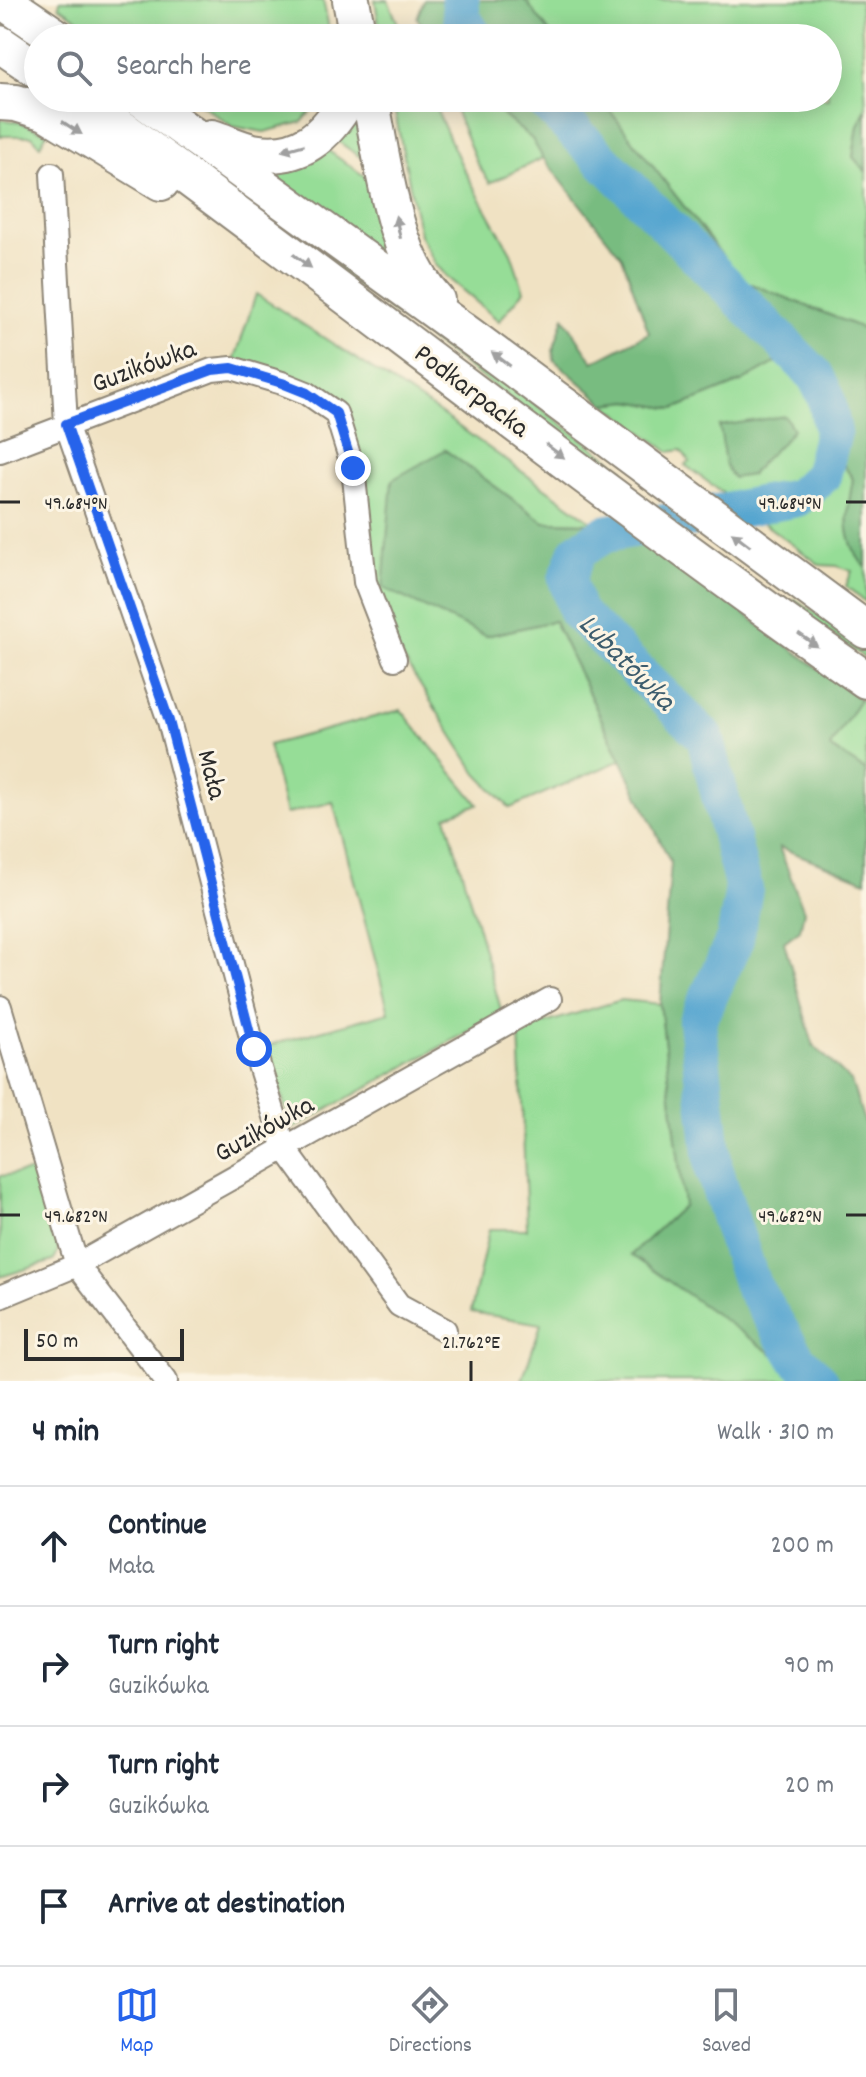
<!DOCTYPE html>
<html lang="en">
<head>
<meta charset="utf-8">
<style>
  :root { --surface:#fff; --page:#f6f6f7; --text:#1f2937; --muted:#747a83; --line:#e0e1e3; --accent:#2563eb }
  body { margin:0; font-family:Dekko,sans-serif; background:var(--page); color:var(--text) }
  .scale { position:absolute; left:24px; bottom:20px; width:160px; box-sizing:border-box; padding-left:8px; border:4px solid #2b2b2b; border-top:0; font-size:22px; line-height:28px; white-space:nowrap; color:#2b2b2b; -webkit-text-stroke:6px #fcf5e5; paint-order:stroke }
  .stop { position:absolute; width:24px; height:24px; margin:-18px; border:6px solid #2563eb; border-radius:50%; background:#fff }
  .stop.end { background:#2563eb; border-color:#fff; box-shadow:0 2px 8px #0008 }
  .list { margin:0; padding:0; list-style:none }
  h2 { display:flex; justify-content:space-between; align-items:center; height:104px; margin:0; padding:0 32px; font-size:34px }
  h2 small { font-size:26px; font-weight:400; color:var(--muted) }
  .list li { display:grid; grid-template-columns:52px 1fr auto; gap:24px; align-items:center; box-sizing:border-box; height:120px; padding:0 32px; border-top:2px solid var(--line) }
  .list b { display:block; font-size:30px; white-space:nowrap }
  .list p { margin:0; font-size:26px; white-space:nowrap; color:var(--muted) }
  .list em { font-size:26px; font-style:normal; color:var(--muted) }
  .icon { flex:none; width:44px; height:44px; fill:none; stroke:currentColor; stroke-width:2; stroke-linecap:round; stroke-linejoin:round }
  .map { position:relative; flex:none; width:866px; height:1381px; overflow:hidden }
  .search { position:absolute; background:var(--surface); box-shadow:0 4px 20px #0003; left:24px; right:24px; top:24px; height:88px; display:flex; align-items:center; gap:20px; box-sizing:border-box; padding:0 28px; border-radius:44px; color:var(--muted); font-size:30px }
  .sheet { height:584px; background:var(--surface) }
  nav { display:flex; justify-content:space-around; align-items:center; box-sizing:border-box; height:112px; border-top:2px solid var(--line); background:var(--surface); font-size:22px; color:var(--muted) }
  nav a { display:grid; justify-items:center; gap:4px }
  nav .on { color:var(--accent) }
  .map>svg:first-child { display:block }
  .green { fill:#96dd97; stroke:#608461; stroke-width:2 }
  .forest { fill:#78bc80; stroke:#527456; stroke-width:2 }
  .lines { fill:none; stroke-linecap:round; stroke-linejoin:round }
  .river { stroke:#56a6d0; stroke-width:38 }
  .street-casing { stroke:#8e8677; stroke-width:26 }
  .primary-casing { stroke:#8e8677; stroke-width:40 }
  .street { stroke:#fff; stroke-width:22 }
  .primary { stroke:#fff; stroke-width:36 }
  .oneway { fill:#a0a0a0 }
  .route { stroke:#2563eb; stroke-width:10 }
  .ticks { fill:none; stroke:#2b2b2b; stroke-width:3 }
  .labels { text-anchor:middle; stroke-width:6; stroke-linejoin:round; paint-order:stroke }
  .street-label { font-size:28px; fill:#2b2b2b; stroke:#fcf5e5 }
  .water-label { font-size:30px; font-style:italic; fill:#3c5c6d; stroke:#fcf5e5 }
  .ticks-label { font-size:20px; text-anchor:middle; fill:#2b2b2b; stroke:#fcf5e5; stroke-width:6; stroke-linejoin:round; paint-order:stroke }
</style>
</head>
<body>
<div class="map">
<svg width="866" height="1381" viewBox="0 0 866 1381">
  <rect width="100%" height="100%" fill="#fcf5e5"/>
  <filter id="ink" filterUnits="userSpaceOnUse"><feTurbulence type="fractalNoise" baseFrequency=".0125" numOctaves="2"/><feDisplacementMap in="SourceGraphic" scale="16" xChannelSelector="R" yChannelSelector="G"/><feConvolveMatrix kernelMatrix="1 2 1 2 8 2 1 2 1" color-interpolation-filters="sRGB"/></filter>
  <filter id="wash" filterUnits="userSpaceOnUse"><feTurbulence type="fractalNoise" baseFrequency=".006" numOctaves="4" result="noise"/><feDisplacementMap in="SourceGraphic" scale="32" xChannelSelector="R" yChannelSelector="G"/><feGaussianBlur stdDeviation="1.8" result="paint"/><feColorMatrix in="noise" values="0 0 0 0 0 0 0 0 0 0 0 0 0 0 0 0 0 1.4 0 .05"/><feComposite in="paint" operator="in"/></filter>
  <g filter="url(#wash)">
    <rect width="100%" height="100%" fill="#f0e2c3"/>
    <g class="green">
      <polygon points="60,0 323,0 331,38 106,38 59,6"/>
      <polygon points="375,0 388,0 404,38 381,38"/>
      <polygon points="525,0 860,0 866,108 858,126 853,157 866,171 866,332 857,326 741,280 600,98 828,98 828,38 554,38"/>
      <polygon points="102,98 119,98 149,119 623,469 615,476"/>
      <polygon points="192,98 322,98 302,122 264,132 232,126"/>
      <polygon points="392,98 431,98 463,168 511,253 524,291 499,321 447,277 435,263 420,235"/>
      <polygon points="450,98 482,98 532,139 543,158 490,183 477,163"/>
      <polygon points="356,102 380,171 332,137"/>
      <polygon points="0,119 19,122 47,133 40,145 32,136 0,136"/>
      <polygon points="320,145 383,189 395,268 247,158"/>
      <polygon points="256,294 437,411 594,523 544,522 445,450 486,636 554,621 621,760 510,808 477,774 394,644 371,583 339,403 234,362"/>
      <path d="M 803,354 L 828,372 L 843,419 L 841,461 L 853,479 C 847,513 841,535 863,565 L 866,566 L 866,602 L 846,586 L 852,571 L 837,566 L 820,565 L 685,465 L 690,462 L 681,450 L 669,452 L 605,404 L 629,401 L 674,409 L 741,382 L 777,362 Z"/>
      <polygon points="795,599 866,647 866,659 792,605"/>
      <polygon points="860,699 866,704 866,771 830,747"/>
      <polygon points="401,710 478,804 446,816 502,1013 292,1129 266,1046 389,1012 333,802 286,814 268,745"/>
      <polygon points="621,1000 660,1004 684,1205 787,1364 804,1381 522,1381 541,1324 471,1312 489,1229 527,1229 519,1031"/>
      <path d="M 41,1170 C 47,1191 69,1245 53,1261 L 0,1277 L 0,1176 Z"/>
    </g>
    <g class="forest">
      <polygon points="424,0 525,0 554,38 433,38 417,18"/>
      <path d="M 482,98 L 600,98 L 741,280 L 857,326 L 866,332 L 866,566 L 863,565 C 841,535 847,513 853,479 L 841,461 L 843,419 L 828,372 L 803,354 L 777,362 L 741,382 L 674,409 L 629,401 L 605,404 L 554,360 L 553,351 L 564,317 L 593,362 L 649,333 L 622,257 L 543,158 L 532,139 Z"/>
      <polygon points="866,108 866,171 865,171 853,157 858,126"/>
      <path d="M 785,416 L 793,429 C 781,447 763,457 751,475 L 733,478 C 719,460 726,448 719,426 Z"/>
      <polygon points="445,450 544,522 594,523 646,541 860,699 830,747 866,771 866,881 779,847 804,911 800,930 784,942 813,1045 851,1081 866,1127 866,1381 804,1381 787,1364 631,1255 684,1205 660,1004 671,863 554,621 486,636 383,588 392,480"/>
    </g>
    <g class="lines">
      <g class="river">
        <polyline points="460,0 462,18 475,38"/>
        <polyline points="541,98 815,375 826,397 833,432 822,476 797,498 605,534 578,551 567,579 577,612 705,737 744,889 735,939 697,1022 714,1170 752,1285 798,1360 820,1381"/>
      </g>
    </g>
  </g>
  <g filter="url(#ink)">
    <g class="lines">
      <g class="street-casing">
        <g id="street">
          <polyline points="52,174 66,424 169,721 254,1049 285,1149 399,1305 445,1330"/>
          <polyline points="0,451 212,370 232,368 282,383 307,393 336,413 353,468 365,582 395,659"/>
          <polyline points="0,1007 77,1265 166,1381"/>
          <polyline points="0,1297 77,1265 550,999"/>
        </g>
      </g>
      <g class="primary-casing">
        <g id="primary">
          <polyline points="2,0 58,38"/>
          <polyline points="351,0 358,38"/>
          <polyline points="0,44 38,70"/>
          <path d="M 80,98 C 344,290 599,493 866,680"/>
          <polyline points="141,98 470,336 866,630"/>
          <path d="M 370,98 C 383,159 392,255 436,300"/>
          <polyline points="0,102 16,103 46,112 161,182"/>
          <path d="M 212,138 C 225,142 239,149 253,152 C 300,161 327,135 348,98"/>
        </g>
      </g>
      <use href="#street" class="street"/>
      <use href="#primary" class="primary"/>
    </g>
    <defs><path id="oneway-solid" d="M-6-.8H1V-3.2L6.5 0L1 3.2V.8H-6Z" transform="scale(2)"/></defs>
    <g class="oneway">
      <use href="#oneway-solid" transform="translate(72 128) rotate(33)"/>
      <use href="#oneway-solid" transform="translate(293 148) rotate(164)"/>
      <use href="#oneway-solid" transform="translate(398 227) rotate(-102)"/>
      <use href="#oneway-solid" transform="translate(302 261) rotate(37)"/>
      <use href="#oneway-solid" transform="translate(501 359) rotate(-143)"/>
      <use href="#oneway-solid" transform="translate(555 451) rotate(37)"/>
      <use href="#oneway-solid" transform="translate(741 539) rotate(-143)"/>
      <use href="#oneway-solid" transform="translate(808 640) rotate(35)"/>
    </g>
  </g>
  <g class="lines" filter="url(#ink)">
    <polyline class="route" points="254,1049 169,721 66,424 212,370 232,368 282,383 307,393 336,413 353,468"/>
  </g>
  <path class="ticks" d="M 0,502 L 20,502M 846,502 L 866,502M 0,1215 L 20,1215M 846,1215 L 866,1215M 471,1361 L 471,1381"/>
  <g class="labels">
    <g class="street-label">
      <text transform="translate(143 364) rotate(-20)" y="10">Guzikówka</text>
      <text transform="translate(473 389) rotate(37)" y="10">Podkarpacka</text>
      <text transform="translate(214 774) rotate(76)" y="10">Mała</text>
      <text transform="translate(263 1127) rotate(-29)" y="10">Guzikówka</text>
    </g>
    <g class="water-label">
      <text transform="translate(628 661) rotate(45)" y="10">Lubatówka</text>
    </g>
  </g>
  <g class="ticks-label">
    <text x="76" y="509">49.684°N</text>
    <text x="790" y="509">49.684°N</text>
    <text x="76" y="1222">49.682°N</text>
    <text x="790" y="1222">49.682°N</text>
    <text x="471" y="1348">21.762°E</text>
  </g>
</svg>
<div class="scale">50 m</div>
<div class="stop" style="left:254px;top:1049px"></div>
<div class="stop end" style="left:353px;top:468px"></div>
<div class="search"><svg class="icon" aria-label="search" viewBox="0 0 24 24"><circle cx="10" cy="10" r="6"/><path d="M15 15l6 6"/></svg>Search here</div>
</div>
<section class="sheet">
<h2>4 min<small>Walk · 310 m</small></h2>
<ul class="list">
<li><svg class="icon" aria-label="ahead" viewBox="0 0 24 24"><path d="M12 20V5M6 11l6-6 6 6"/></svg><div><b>Continue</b><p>Mała</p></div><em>200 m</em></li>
<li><svg class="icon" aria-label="right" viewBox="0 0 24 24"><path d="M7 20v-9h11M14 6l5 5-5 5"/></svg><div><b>Turn right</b><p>Guzikówka</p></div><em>90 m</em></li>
<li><svg class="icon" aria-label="right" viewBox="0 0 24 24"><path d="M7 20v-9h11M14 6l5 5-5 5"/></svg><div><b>Turn right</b><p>Guzikówka</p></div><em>20 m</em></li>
<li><svg class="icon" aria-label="arrive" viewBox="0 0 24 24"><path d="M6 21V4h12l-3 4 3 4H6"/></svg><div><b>Arrive at destination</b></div></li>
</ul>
</section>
<nav>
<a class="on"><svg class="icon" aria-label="map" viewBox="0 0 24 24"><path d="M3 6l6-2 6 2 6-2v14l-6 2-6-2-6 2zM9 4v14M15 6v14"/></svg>Map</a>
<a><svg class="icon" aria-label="directions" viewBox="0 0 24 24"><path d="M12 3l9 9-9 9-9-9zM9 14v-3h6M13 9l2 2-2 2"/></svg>Directions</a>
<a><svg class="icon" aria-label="saved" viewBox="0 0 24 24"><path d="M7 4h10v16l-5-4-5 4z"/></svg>Saved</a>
</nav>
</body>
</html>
